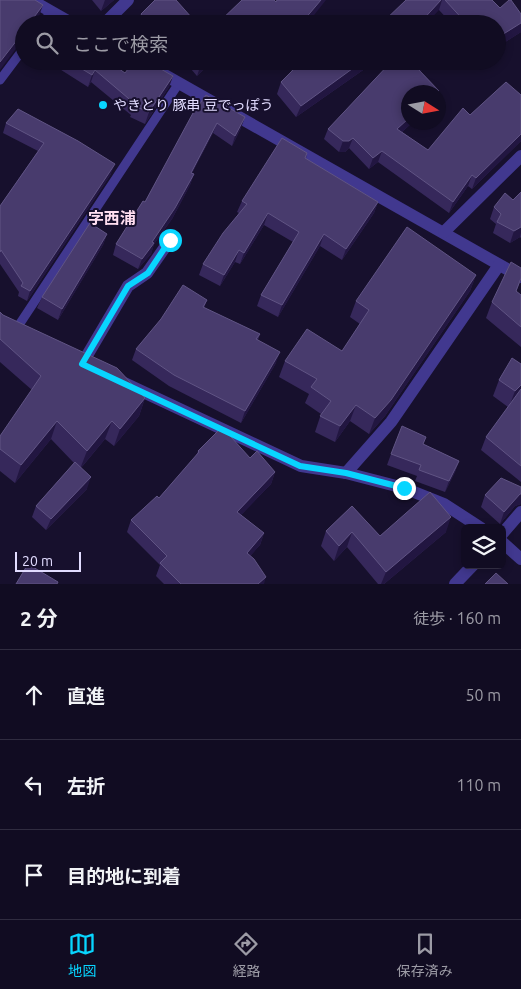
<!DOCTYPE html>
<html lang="ja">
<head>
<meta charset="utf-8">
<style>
  :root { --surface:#110c22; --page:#1a152a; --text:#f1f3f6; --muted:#9c9ba5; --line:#302c40; --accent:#08d5ff }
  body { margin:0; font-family:Ubuntu,"Noto Sans JP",sans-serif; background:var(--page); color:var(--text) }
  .controls { position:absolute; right:15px; bottom:15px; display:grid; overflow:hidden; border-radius:8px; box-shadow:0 2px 8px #0003 }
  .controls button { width:45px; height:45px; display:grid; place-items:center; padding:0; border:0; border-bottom:1px solid var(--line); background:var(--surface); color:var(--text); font:25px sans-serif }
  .compass { position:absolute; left:401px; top:85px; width:45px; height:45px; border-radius:50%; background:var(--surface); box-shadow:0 2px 8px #0003; rotate:101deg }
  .scale { position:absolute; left:15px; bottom:12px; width:66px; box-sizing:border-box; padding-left:5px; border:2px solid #e2dcff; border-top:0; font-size:14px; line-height:18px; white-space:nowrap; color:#e2dcff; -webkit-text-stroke:4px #17102d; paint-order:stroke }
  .stop { position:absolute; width:15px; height:15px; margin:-11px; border:4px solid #08d5ff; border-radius:50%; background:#fff }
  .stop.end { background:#08d5ff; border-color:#fff; box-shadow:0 1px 5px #0008 }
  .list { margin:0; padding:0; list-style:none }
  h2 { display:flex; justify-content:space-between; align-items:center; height:65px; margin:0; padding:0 20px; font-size:21px }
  h2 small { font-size:16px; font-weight:400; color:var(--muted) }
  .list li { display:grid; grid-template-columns:32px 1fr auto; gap:15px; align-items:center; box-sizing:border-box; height:90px; padding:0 20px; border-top:1px solid var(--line) }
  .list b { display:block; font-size:19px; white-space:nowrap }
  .list em { font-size:16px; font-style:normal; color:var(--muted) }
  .icon { flex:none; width:28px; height:28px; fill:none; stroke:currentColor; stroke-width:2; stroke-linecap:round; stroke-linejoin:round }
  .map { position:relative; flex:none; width:521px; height:584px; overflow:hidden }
  .search { position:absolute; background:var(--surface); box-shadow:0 2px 8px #0003; left:15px; right:15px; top:15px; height:55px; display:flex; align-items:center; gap:12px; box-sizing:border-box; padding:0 18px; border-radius:28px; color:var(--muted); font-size:19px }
  .sheet { height:335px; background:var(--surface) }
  nav { display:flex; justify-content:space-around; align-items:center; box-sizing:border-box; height:70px; border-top:1px solid var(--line); background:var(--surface); font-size:14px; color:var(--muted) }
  nav a { display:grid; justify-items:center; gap:2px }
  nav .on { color:var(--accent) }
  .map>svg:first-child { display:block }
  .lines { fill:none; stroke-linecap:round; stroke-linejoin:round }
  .lane { stroke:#41388f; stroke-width:9 }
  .street { stroke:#41388f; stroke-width:12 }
  .wall { fill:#36285b }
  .shaded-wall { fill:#221641 }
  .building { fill:#483b6d; stroke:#605484 }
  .route { stroke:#08d5ff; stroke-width:6 }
  .poi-dot { fill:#08d5ff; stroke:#17102d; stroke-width:2 }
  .labels { text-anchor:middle; stroke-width:4; stroke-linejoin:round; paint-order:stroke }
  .poi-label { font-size:14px; fill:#e2dcff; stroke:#17102d; text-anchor:start }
  .quarter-label { font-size:16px; font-weight:bold; fill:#ffdef0; stroke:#17102d }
</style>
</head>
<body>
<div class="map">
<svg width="521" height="584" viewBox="0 0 521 584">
  <rect width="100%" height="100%" fill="#17102d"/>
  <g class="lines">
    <g class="lane">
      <polyline points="42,24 51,12"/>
      <polyline points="0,80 24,48"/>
      <polyline points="15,331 179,83"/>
    </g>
    <g class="street">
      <polyline points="31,0 73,24"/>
      <polyline points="104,24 128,0"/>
      <polyline points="140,61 521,277"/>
      <polyline points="444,232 521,156"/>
      <polyline points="82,364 128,286 147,273 170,240"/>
      <polyline points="122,382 301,466 346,473 404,488 444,504 481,528"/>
      <polyline points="346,473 391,422 499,265"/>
      <polyline points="502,534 521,512"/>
      <polyline points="502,542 521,559"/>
      <polyline points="455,584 473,565"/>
    </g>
  </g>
  <g class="wall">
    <polygon points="92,0 114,0 101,11"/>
    <polygon points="406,0 492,0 521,32 497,47 497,24 452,24 439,10"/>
    <polygon points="141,14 192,18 204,24 137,24"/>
    <polygon points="47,61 108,61 125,73 173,76 169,87 145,124 130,117 131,115 91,82 88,87"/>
    <polygon points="184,61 212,61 197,76"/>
    <polygon points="284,61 376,61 296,117 277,94 281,82 292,71"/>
    <polygon points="421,72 439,91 438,93 438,92 408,122 413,122 402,132 428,150 470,115 521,95 521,141 472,189 468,186 449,213 378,162 369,169 349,148 345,152 339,152 324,139 328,129"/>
    <polygon points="206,95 241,128 232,146 213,133 192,173 194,174 190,185 172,219 154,244 151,254 138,269 113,255 116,244 145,202"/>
    <polygon points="6,123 111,174 27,301 18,296 19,292 0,264 0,206 38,151 3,133"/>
    <polygon points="307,153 306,159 378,202 374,213 342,260 320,246 278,317 257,306 261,295 293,242 264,225 240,264 235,262 220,286 199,275 203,264 239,213 237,212 242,201"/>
    <polygon points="521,192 521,238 520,237 510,243 493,233 496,224 490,219 494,207 513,200"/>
    <polygon points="107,234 103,245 58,320 37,308 42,297"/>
    <polygon points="521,268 521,280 516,292 521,295 521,347 486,318 492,302"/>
    <polygon points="476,275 470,291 385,416 369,434 350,421 335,442 315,432 321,414 305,403 309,394 279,377 285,361 342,351 360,324 350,317 356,301"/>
    <polygon points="207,300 204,308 260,334 258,340 276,363 241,423 169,386 132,360 136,349"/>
    <polygon points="0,312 3,315 145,398 139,416 114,446 105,439 81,468 87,489 46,530 32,517 36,506 74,463 51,439 15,483 0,471 0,436 32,390 0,362"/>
    <polygon points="521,364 521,482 481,450 486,437 508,407 493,396 499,380"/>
    <polygon points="426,437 423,444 459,461 455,472 445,492 415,481 417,476 387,465 391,454"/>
    <polygon points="198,451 250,458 275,472 271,484 241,515 264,533 260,545 250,556 264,584 164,584 156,576 160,565 127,532 131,520 159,498 196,456"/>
    <polygon points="521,487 521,504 515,506 500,524 481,507 485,495"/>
    <polygon points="352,506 380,536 446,532 384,584 378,584 347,547 334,561 321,546 326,531"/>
  </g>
  <g class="shaded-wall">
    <polygon points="105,0 114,0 101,11"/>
    <polygon points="321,0 326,0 307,24 304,20"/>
    <polygon points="441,0 442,0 439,10 426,24 419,24"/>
    <polygon points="43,5 38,19 34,24 29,24"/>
    <polygon points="521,23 521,32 497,47 497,38"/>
    <polygon points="24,31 24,38 0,70 0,62"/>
    <polygon points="204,61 212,61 197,76 201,64"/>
    <polygon points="363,61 376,61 296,117 301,106"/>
    <polygon points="424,64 420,75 418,69"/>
    <polygon points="95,70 91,82 88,87 92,75"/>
    <polygon points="173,76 169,87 145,124 149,112"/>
    <polygon points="245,117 241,128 232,146 235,136"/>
    <polygon points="408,119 408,122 413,122 393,140 397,129"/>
    <polygon points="217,123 213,133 187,183 191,173"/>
    <polygon points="521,134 521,141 472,189 476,178"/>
    <polygon points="353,138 349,148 345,152 339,152 343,141"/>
    <polygon points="382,151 378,162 369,169 373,158"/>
    <polygon points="115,164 111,174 27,301 30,291"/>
    <polygon points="194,174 190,185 172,219 154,244 151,254 138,269 142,259"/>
    <polygon points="472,175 468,186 449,213 453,202"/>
    <polygon points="378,202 374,213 342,260 346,249"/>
    <polygon points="268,213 264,225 240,264 244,253"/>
    <polygon points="521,227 521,233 520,237 510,243 514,231"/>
    <polygon points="107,234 103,245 58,320 62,309"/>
    <polygon points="324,234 320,246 278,317 282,305"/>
    <polygon points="239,250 235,262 220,286 224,275"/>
    <polygon points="476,275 470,291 385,416 369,434 375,418"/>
    <polygon points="280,352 276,363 241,423 245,411"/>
    <polygon points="521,385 521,394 509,407 515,391"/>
    <polygon points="145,398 139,416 114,446 120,429"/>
    <polygon points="356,405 350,421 335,442 340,426"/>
    <polygon points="57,421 51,439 15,483 21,465"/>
    <polygon points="112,421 105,439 80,469 87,451"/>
    <polygon points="459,461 455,472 445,492 449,481"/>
    <polygon points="275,472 271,484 232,524 237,512"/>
    <polygon points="91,477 87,489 46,530 51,519"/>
    <polygon points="520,494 521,494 521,504 515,506 500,524 504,512"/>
    <polygon points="451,517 446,532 384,584 381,584 386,572"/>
    <polygon points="352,532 347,547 334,561 339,546"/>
    <polygon points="264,533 260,545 242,565 247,553"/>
    <polygon points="266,577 264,584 258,584"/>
  </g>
  <g class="building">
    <polygon points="0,0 35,0 43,5 29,24 24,24 24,31 0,62"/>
    <polygon points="155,0 176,0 192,18 195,15 204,24 148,24 141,14"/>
    <polygon points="242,0 274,0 276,2 277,0 321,0 304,20 307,24 217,24"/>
    <polygon points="406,0 441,0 419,24 381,24"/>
    <polygon points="445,0 492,0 500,8 509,0 511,0 521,14 521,23 497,38 497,24 467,24"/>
    <polygon points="69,61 108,61 125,73 134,61 147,61 173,76 149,112 134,106 135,104 95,70 92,75"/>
    <polygon points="198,61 204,61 201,64"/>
    <polygon points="299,61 363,61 301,106 281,82 300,63"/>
    <polygon points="392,61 422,61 424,64 418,69 439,91 438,92 408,92 408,119 397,129 428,150 463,108 470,115 506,82 521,95 521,134 476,178 472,175 453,202 382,151 373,158 353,138 349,141 343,141 328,129"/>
    <polygon points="206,95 245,117 235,136 217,123 191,173 194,174 175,208 152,242 154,243 142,259 116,244 143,201 145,202 193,113"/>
    <polygon points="18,109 78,141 115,164 30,291 21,286 23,283 1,250 0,252 0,206 44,143 6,123"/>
    <polygon points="282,138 307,153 305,158 378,202 346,249 324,234 282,305 261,295 299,232 268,213 244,253 239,250 224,275 203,264 223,233 247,204 242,201"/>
    <polygon points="521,192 521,227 514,231 497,222 501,214 494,207 505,193 513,200"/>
    <polygon points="90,223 107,234 62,309 42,297"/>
    <polygon points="407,227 476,275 391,400 375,418 356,405 340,426 320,416 331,401 311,387 317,379 285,361 307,329 342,351 369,310 356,301"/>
    <polygon points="511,262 521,268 521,278 516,291 521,295 521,327 492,302"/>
    <polygon points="183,285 207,300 203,307 260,334 256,339 280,352 245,411 174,375 136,349 161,319"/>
    <polygon points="0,312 3,315 117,368 145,398 120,429 112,421 87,451 57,421 21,465 0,449 0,436 41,376 0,339"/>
    <polygon points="512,358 521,364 521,385 515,391 499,380"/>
    <polygon points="521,389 521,466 486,437"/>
    <polygon points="402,426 426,437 423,444 459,461 449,481 419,470 421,465 391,454"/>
    <polygon points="222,427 250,458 257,451 275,472 237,512 264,533 247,553 254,559 266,577 258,584 181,584 160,563 167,556 131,520 157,496 159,498 199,452 198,451"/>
    <polygon points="75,462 91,477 51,519 36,506"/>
    <polygon points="501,478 521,487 521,494 520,494 504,512 485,495"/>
    <polygon points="430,492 451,517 386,572 352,532 339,546 326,531 352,506 380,536"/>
    <polygon points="28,564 58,582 57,584 16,584"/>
    <polygon points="496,573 508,584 485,584"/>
  </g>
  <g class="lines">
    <polyline class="route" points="170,240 148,273 128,286 82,364 300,466 346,473 404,488"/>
  </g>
  <circle class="poi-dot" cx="103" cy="105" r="5"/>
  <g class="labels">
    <g class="poi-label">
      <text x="113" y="110">やきとり 豚串 豆でっぽう</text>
    </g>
    <g class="quarter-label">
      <text x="112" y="224">字西浦</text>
    </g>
  </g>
</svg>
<div class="controls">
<button><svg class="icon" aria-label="layers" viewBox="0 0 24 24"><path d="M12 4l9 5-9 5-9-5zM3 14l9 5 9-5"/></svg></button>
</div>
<svg class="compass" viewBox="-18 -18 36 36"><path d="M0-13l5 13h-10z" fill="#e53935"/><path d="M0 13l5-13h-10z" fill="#9c9ba5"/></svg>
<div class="scale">20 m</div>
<div class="stop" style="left:170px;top:240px"></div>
<div class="stop end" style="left:404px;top:488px"></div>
<div class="search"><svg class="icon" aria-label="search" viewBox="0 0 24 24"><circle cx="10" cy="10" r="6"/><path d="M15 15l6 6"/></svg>ここで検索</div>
</div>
<section class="sheet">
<h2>2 分<small>徒歩 · 160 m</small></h2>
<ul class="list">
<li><svg class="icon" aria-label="ahead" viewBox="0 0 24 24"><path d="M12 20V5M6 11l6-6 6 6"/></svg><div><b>直進</b></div><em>50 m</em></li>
<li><svg class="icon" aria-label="left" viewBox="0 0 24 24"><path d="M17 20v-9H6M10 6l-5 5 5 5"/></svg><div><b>左折</b></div><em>110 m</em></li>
<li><svg class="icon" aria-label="arrive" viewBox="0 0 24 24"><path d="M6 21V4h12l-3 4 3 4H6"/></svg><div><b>目的地に到着</b></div></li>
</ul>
</section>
<nav>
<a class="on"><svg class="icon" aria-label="map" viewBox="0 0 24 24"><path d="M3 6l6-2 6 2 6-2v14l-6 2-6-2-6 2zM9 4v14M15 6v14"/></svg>地図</a>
<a><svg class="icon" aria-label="directions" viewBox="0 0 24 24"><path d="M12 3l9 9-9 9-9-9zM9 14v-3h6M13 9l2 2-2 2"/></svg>経路</a>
<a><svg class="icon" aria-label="saved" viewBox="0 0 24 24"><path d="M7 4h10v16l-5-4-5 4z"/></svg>保存済み</a>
</nav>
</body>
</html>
